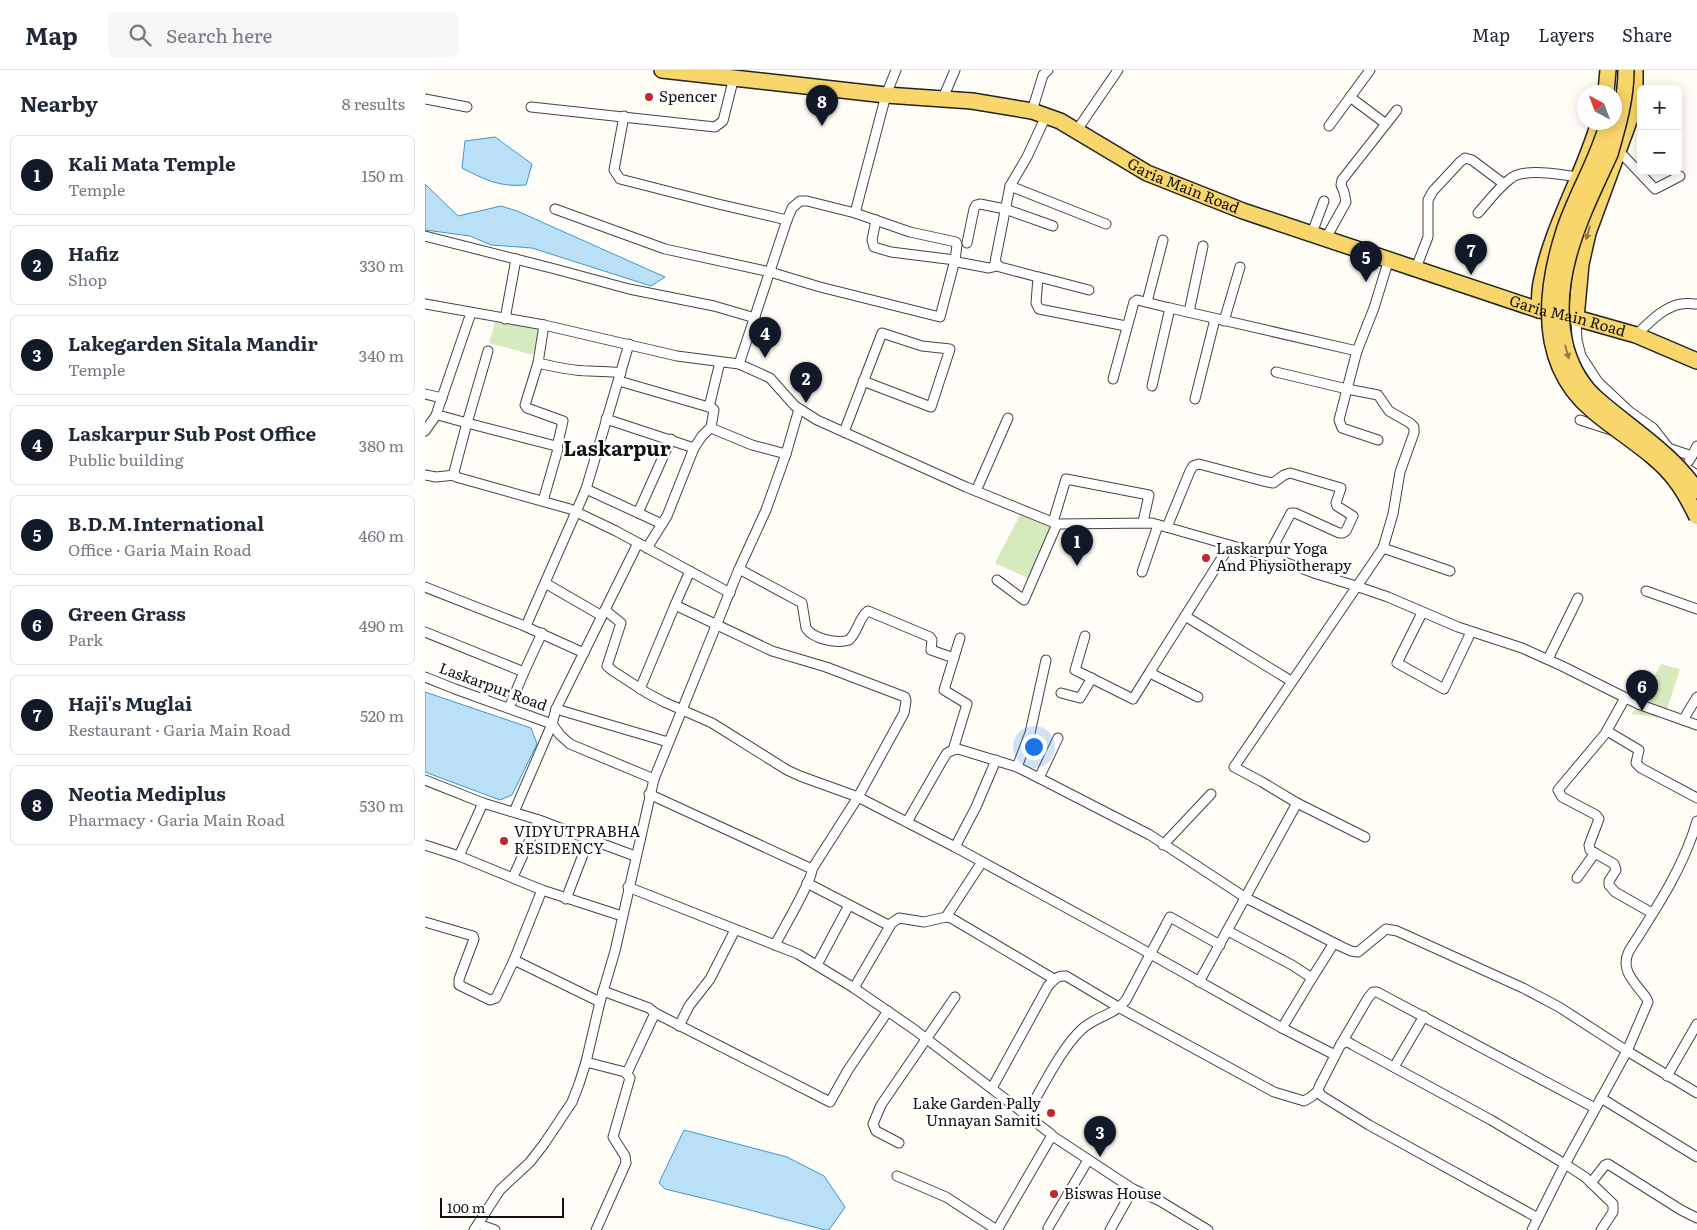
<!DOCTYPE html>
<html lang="en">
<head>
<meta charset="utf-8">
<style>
  :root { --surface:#fff; --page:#f6f6f7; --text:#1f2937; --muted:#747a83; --line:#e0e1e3; --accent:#111827 }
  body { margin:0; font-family:Literata,serif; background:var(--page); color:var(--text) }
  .controls { position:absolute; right:15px; top:15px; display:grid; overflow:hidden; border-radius:8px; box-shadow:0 2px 12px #0003 }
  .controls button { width:45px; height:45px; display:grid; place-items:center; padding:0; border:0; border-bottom:1px solid var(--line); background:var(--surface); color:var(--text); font:25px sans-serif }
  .compass { position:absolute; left:1152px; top:15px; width:45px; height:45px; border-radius:50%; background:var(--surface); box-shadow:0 2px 12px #0003; rotate:319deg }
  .scale { position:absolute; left:15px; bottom:12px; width:124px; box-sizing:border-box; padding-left:5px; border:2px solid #111; border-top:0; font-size:14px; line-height:18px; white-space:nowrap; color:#111; -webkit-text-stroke:4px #fff; paint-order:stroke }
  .you { position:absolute; left:608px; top:676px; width:18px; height:18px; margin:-12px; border:4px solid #fff; border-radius:50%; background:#1a73e8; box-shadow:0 0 0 8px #1a73e833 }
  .badge { display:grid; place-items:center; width:32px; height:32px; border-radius:50%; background:var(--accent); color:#fff; font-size:16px; font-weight:700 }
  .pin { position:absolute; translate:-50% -41px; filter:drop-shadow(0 1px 2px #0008) }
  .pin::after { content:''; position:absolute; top:26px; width:18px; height:15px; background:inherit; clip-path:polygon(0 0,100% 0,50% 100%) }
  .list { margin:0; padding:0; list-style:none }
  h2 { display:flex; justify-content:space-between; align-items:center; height:65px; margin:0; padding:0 20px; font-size:21px }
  h2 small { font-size:16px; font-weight:400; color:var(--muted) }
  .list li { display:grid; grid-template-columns:32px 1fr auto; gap:15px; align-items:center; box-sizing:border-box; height:80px; margin:0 10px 10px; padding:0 10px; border:1px solid var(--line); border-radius:8px }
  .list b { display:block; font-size:19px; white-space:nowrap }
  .list p { margin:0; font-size:16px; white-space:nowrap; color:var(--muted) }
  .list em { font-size:16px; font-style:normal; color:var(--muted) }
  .icon { flex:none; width:28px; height:28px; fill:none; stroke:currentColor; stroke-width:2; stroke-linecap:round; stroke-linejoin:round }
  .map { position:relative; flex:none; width:1272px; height:1160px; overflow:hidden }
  header { display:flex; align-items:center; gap:30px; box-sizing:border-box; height:70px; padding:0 25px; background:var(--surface); border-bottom:1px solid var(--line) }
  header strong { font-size:24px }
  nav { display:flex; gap:28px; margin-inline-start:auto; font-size:18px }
  .search { width:350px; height:45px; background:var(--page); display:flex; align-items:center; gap:12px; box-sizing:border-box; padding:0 18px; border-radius:8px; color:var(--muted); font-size:19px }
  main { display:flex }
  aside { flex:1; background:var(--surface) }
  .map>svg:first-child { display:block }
  .green { fill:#d5ebbd }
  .water { fill:#b9e0f7; stroke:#3f96cf }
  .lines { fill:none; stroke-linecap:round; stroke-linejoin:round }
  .street-casing { stroke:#444; stroke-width:11 }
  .primary-casing { stroke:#222; stroke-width:18 }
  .street { stroke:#fff; stroke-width:9 }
  .primary { stroke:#f9d66b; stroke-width:15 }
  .primary-bridge-casing { stroke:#222; stroke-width:18; stroke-linecap:butt }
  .primary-bridge { stroke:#f9d66b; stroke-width:15 }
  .oneway { fill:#917d42 }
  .poi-dot { fill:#c4262e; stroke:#fff; stroke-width:2 }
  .labels { text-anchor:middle; stroke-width:5; stroke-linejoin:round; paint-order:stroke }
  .poi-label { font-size:15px; fill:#111; stroke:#fff; text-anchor:start }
  .street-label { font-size:15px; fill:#111; stroke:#fff }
  .district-label { font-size:20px; font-weight:bold; fill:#111; stroke:#fff }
</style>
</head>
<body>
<header>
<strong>Map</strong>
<div class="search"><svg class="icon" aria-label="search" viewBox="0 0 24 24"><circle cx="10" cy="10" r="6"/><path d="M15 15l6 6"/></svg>Search here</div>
<nav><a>Map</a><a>Layers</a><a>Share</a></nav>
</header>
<main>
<aside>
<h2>Nearby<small>8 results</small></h2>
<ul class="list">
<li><span class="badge">1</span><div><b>Kali Mata Temple</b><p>Temple</p></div><em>150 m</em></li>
<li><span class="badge">2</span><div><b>Hafiz</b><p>Shop</p></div><em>330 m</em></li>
<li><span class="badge">3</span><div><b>Lakegarden Sitala Mandir</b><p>Temple</p></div><em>340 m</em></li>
<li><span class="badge">4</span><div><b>Laskarpur Sub Post Office</b><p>Public building</p></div><em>380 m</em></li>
<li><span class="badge">5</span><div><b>B.D.M.International</b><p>Office · Garia Main Road</p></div><em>460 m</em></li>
<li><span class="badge">6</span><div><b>Green Grass</b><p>Park</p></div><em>490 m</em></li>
<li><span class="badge">7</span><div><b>Haji's Muglai</b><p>Restaurant · Garia Main Road</p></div><em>520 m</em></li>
<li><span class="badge">8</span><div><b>Neotia Mediplus</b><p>Pharmacy · Garia Main Road</p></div><em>530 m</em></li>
</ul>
</aside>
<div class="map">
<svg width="1272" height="1160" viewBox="0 0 1272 1160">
  <rect width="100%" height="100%" fill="#fffdf5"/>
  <g class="green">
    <polygon points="71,249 117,257 108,285 64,273"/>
    <polygon points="596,443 627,456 605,509 570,493"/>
    <polygon points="1236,594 1255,599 1241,642 1213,634"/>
    <polygon points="1211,637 1240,644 1239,648 1207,644"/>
  </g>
  <g class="water">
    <path d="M 70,67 L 107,94 L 101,115 C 73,117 61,110 37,98 L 40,71 Z"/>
    <polygon points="0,114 33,146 76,136 92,141 240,207 226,216 107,178 66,175 45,166 0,160"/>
    <polygon points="0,622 106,658 112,674 87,725 75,730 0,702"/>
    <polygon points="259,1060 362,1087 399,1106 420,1137 404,1160 400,1160 302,1134 240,1119 234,1113"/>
  </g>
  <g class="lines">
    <g class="street-casing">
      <g id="street">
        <polyline points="925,27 961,54"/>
        <polyline points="518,28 530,0"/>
        <polyline points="0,29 42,37"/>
        <polyline points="106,37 290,57 298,51 309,7"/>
        <polyline points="607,41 618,5 623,0"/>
        <polyline points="199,46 189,100 195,109 293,134 362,150"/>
        <polyline points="621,46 602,87 585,116 570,192 575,197 613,207 611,233 614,239 701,256"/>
        <polyline points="904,56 945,0"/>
        <polyline points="652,60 693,0"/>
        <polyline points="1194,81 1230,119 1255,106"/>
        <polyline points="585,116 681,154"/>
        <polyline points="130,139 240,179 345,202 395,217 515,247 530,190 466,182 449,177 447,170 451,150"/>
        <polyline points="430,143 461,25 471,0"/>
        <path d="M 1053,143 C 1063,132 1073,118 1085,109 C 1099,97 1136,105 1154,107"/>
        <polyline points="887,163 899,131"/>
        <polyline points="0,166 130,199 204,219 289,236 330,248"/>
        <polyline points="901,168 921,132 919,122 916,115 917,110 972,40"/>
        <polyline points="542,173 549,139 551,135 555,134 580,139 628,156"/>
        <polyline points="991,198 1003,167 1003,130 1008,121 1035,92 1040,88 1047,90 1079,114"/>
        <polyline points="614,207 664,220"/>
        <polyline points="722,232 738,170"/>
        <polyline points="0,234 119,255 252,286 314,294 345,308 370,336 392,350 541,417 632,454 727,453 843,486 892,504 931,516 963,527 1033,557 1097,578 1137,596 1213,634 1272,655"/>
        <polyline points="764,242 778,176"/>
        <polyline points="46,243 12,342 13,345 42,353 63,281"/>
        <polyline points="1151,248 1152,270 1156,286 1173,312 1205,342 1228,358 1249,385"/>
        <polyline points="80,249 91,189"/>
        <polyline points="799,251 815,197"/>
        <polyline points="119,255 113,293 100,335 102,338 138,351 132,377"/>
        <path d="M 1211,265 C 1224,253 1238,237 1256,234 C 1261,233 1267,234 1272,234"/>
        <path d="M 113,293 C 130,297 147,301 164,301 C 176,302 184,301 196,303"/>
        <polyline points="314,294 362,150 367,138 375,131 382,131 430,143 485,162 531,172 532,175 530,190 532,192 564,198 572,196"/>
        <polyline points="851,302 922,319 914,350 917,358 953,370"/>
        <polyline points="688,309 709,232 712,230 745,238"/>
        <polyline points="194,311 287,338 289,340 286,357 277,366 269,378 242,446 222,478"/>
        <polyline points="727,316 745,238 932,281"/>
        <polyline points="0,324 17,328"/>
        <polyline points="770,329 790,249"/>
        <polyline points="284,337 295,292"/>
        <polyline points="181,349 269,378"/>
        <polyline points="1155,350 1186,360"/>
        <polyline points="286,358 327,375 361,384"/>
        <polyline points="0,361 12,344"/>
        <polyline points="419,362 457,263 497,276 525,279 506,337 438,311"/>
        <polyline points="1243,378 1267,386"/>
        <polyline points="1264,391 1272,376"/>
        <polyline points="1258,396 1272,405"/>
        <polyline points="0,405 11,407 30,405"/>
        <polyline points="161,419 237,454"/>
        <polyline points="551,421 583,348"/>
        <polyline points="118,431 133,379 131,376 42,353 29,402 31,407 145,439 191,461 305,523"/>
        <polyline points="213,443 246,369"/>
        <polyline points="628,452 641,409 724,425 718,452"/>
        <polyline points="742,457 765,401 768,396 774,394 838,411 848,413 859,405 865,403 916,418 911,433 912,436 928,446 921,461 918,463 914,463 870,443 866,443 843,486"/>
        <polyline points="213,473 131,639 127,654 135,665 145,674 229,709"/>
        <polyline points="958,478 1025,501"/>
        <path d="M 314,499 L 377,533 L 381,558 C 388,569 412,574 424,570 C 433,562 434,547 443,541 L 505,567 L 507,570 L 506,580 L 529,588"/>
        <polyline points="717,502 733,455"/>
        <polyline points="572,510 599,530 632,454"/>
        <polyline points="120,513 177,546"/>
        <polyline points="0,517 97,555 159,583"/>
        <polyline points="1221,521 1272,539"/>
        <polyline points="250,535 265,501"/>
        <polyline points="180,540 196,553 182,596 188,601 222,623 239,632 287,653 362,700 375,706 433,727 530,777 706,873 857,958 910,985"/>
        <polyline points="997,543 972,593 1019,619 1046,562"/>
        <polyline points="760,546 866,611"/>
        <polyline points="101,556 161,419 204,274"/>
        <polyline points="0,562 99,602 84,638"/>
        <polyline points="660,566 650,600 708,629 726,600"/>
        <polyline points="1123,589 1153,528"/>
        <polyline points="99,602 117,563"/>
        <polyline points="0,607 30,619 127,654 89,742"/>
        <polyline points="215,619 250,535 347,581 401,597 480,627 481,631 479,643 433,727 387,799"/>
        <polyline points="636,623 655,628 667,608"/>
        <polyline points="773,627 729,605 726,600 805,475"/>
        <polyline points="131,639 243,672"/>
        <polyline points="1258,650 1272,627"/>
        <polyline points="1182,661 1214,680 1211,693 1216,698 1272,728"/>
        <polyline points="528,680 542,634 519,620 535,568"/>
        <polyline points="592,697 605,663 621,590"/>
        <polyline points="614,708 633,668"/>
        <polyline points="0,710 58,733"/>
        <path d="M 224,724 L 387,799 C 388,809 357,861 350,875"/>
        <polyline points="872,733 940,767"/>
        <polyline points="482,752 517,691 522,683 528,680 533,679 592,697 614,708 725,765 821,828 915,876 926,881 933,882 961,859 972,861 1098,918 1134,937 1202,981 1272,1023"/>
        <polyline points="164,769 210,786"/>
        <polyline points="0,775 34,786 117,820 197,846"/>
        <polyline points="738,775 786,724"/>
        <polyline points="530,777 551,737 571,690"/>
        <polyline points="1170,783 1165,780 1164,775 1174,749 1171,745 1137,727 1133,720 1180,664 1200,628"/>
        <polyline points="34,786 58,733 114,750 164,769 141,829"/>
        <polyline points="88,807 114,750"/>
        <polyline points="1152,808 1170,783 1189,794 1191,800 1184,811 1184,815 1190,822 1227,843"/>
        <polyline points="382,813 465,856 429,918"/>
        <polyline points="203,817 373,884 429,918 490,960 626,1064 626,1067 572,1160"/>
        <polyline points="117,820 89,890 175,932"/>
        <polyline points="521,847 557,792"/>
        <polyline points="0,852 48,866 49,869 34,909 34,915 65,930 71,928 89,890"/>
        <polyline points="464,855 474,848 499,852 521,847 526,848 629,909"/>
        <polyline points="803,861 867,895 887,908 857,958"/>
        <polyline points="392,895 424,835"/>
        <polyline points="887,908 909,873"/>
        <polyline points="774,912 872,733 837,712 809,697 958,478 968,444 975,402 989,363 989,357 985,353 964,341 953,325 922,319 932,281 949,238 964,189"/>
        <polyline points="178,921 224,938 230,943 202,1003"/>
        <polyline points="230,943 405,1032 423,1000 463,941"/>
        <polyline points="254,956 264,936 285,909 310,860"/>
        <polyline points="916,974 943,928 948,922 952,922 1170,1038"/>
        <polyline points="161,992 200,1002 205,1008 188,1067 200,1086 201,1093 171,1160"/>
        <polyline points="969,997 999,946"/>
        <polyline points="1242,1006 1272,954"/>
        <path d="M 567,1018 L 623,916 C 629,910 632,905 641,906 L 695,938 L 849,1022 L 879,1031 L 886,1027 L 893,1021"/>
        <polyline points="1176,1028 1272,1087"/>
        <path d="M 601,1045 C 617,1019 635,980 656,960 C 670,946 689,946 701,930 L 745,847 L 795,875"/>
        <polyline points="626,1065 708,1119 735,1131 783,1160"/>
        <polyline points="474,1073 451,1061 448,1054 456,1035 530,927"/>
        <polyline points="472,1106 521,1127 572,1160"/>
        <polyline points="1166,1113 1180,1095 1183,1094 1256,1140 1272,1148"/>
        <polyline points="1113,1148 944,1055 897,1026 893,1021 894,1017 916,974 923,972 928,975 1066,1050 1140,1094 1160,1107 1188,1134 1188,1142 1176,1160"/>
        <polyline points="53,1154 70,1160"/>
        <polyline points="623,1158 663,1090"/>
        <polyline points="49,1160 75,1120 105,1092 119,1074 147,1032 154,1014 161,992 175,932 190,881 229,709 314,499 341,440 361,384 374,339"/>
        <polyline points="685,1160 708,1119"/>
        <path d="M 1107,1160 L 1140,1094 L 1202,981 L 1223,932 L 1222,929 C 1211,913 1194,901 1204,881 C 1230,840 1258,799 1272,751"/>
      </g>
    </g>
    <g class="primary-casing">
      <g id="primary">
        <path id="s1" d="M 237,0 L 461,25 L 547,31 L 607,41 L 635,51 L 722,103 L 818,141 L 1114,240 L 1151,248 L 1211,265 L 1272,291"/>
        <polyline points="1181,22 1183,0"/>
        <path d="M 1114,240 C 1115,231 1114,221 1116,213 C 1127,156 1158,107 1174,52"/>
        <polyline points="1151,248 1156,194 1163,163 1206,46 1210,18 1210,0"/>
      </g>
    </g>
    <use href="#street" class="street"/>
    <use href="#primary" class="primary"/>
    <g class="primary-bridge-casing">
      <g id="primary-bridge">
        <path d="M 1201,0 C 1201,29 1193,56 1185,84 C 1157,145 1123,209 1141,278 C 1147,299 1156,315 1172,329 C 1206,359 1247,383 1272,421"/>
        <path d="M 1183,52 C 1173,90 1151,124 1139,161 C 1119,223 1113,294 1167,340 C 1192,362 1233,385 1251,411 C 1260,422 1266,435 1272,447"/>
      </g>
    </g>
    <use href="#primary-bridge" class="primary-bridge"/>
  </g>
  <defs><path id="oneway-solid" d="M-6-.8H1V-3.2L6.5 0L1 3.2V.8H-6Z" transform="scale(1.25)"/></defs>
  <g class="oneway">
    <use href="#oneway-solid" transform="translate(1163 163) rotate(106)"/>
    <use href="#oneway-solid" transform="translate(1142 282) rotate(75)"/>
  </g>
  <g class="poi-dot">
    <circle cx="224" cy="27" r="5"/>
    <circle cx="781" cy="488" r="5"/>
    <circle cx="79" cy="771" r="5"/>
    <circle cx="626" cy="1043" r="5"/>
    <circle cx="629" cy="1124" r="5"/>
  </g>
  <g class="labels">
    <g class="poi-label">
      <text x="234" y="32">Spencer</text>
      <text x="791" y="484">Laskarpur Yoga<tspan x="791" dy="17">And Physiotherapy</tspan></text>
      <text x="89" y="767">VIDYUTPRABHA<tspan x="89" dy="17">RESIDENCY</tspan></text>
      <text x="616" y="1039" text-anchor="end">Lake Garden Pally<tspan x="616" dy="17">Unnayan Samiti</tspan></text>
      <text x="639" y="1129">Biswas House</text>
    </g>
    <g class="street-label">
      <text dy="5" stroke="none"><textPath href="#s1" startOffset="542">Garia Main Road</textPath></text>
      <text dy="5" stroke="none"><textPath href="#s1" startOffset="948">Garia Main Road</textPath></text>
      <text transform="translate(68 617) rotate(20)" y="5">Laskarpur Road</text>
    </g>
    <g class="district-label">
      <text x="192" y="386">Laskarpur</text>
    </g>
  </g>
</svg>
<div class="controls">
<button>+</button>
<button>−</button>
</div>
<svg class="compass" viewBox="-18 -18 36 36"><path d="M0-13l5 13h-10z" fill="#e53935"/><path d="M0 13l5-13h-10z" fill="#747a83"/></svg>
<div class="scale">100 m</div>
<div class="you"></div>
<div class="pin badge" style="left:652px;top:496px">1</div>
<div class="pin badge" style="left:381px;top:333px">2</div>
<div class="pin badge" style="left:675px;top:1087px">3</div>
<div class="pin badge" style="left:340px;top:288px">4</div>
<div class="pin badge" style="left:941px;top:212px">5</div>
<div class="pin badge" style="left:1217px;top:641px">6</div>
<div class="pin badge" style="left:1046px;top:205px">7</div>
<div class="pin badge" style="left:397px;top:56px">8</div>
</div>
</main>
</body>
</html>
